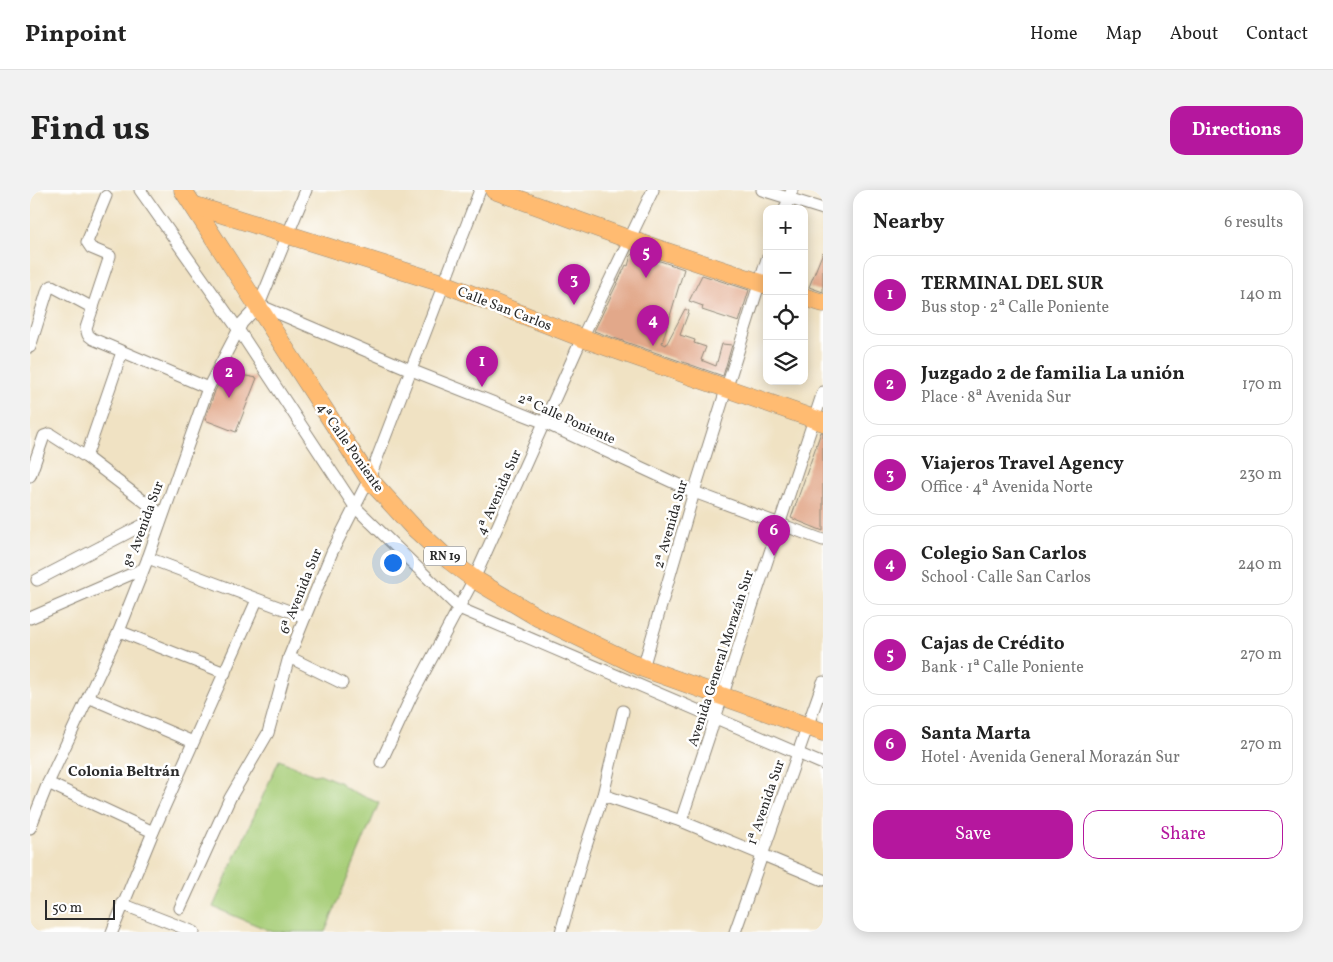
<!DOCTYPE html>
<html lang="en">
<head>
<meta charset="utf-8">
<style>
  :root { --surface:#fff; --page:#f2f2f2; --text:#222; --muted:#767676; --line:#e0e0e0; --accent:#b5179e }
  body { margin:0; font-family:Vollkorn,serif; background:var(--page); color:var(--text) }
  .controls { position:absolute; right:15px; top:15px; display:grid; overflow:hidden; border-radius:10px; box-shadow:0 2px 12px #0003 }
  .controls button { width:45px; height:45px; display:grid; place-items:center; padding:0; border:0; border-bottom:1px solid var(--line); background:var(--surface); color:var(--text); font:25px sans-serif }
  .scale { position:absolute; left:15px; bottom:12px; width:70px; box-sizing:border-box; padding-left:5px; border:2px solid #2b2b2b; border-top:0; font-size:14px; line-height:18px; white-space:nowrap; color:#2b2b2b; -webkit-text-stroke:4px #fff; paint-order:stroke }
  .you { position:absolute; left:362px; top:372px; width:18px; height:18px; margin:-12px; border:4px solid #fff; border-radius:50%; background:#1a73e8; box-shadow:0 0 0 8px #1a73e833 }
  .badge { display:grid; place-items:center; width:32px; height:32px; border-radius:50%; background:var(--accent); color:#fff; font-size:16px; font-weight:700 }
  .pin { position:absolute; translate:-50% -41px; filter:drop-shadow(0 1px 2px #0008) }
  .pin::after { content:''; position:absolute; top:26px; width:18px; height:15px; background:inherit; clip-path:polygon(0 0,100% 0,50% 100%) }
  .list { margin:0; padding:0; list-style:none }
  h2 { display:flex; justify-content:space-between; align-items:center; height:65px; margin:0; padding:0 20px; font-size:21px }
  h2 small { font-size:16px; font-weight:400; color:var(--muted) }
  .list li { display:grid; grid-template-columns:32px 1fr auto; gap:15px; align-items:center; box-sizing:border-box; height:80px; margin:0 10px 10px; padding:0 10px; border:1px solid var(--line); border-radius:15px }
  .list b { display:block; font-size:19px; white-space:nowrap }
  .list p { margin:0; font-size:16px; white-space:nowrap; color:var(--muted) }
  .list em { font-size:16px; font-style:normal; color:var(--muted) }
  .actions { display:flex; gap:10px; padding:15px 20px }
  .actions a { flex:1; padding:11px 0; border:1px solid var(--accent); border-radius:15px; text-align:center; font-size:18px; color:var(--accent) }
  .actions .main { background:var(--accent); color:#fff }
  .icon { flex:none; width:28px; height:28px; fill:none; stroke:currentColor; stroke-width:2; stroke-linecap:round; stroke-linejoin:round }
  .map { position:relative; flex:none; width:793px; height:742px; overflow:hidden; border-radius:15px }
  header { display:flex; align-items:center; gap:30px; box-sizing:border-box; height:70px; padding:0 25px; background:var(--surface); border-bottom:1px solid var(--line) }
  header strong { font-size:24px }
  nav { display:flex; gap:28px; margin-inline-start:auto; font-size:18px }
  .intro { display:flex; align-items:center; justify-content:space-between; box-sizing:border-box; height:120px; padding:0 30px }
  h1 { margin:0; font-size:35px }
  .button { padding:12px 22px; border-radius:15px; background:var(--accent); color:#fff; font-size:18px; font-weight:700 }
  main { display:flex; gap:30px; padding:0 30px }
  aside { flex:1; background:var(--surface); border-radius:15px; box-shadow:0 2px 12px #0003 }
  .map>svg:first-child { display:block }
  .green { fill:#a7ce78; stroke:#697c52 }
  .building { fill:#e2a88a }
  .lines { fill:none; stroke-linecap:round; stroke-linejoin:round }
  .street-casing { stroke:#8e8677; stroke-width:13 }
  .primary-casing { stroke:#8e8677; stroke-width:19 }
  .street { stroke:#fff; stroke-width:11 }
  .primary { stroke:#ffbb71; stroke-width:18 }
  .labels { text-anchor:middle; stroke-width:5; stroke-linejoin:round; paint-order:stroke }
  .shield { fill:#fff; stroke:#6b6b6b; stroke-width:1 }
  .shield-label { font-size:12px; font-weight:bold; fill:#2b2b2b }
  .street-label { font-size:14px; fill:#2b2b2b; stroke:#fff }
  .neighbourhood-label { font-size:15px; font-weight:bold; fill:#2b2b2b; stroke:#fff }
</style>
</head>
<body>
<header>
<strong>Pinpoint</strong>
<nav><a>Home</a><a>Map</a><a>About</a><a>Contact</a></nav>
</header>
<div class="intro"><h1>Find us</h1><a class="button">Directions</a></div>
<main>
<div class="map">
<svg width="793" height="742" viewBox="0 0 793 742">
  <rect width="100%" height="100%" fill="#fff"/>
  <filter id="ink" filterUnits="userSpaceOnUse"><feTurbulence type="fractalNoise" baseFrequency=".02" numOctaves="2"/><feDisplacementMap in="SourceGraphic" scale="10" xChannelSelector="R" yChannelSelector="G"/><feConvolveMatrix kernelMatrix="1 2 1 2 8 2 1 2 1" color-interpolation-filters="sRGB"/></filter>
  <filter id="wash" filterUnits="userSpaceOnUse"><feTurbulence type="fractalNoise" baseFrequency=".0096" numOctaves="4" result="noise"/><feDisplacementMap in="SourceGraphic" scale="20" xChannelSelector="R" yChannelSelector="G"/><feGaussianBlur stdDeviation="1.12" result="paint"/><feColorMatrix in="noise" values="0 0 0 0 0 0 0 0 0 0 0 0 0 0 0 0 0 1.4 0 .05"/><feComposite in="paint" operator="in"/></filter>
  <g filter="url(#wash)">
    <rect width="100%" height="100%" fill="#f0e2c3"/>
    <polygon class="green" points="249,570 284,585 290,584 311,593 315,598 349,613 295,742 243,742 183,717"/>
    <g id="blocks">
      <g class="building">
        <polygon points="793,62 793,102 779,97"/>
        <polygon points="606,63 654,79 632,153 636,155 655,119 659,121 650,145 665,150 664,153 676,157 671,170 686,176 692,154 702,155 693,186 564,141 596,75 598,76 601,65"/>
        <polygon points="672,85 719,100 709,132 672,120 673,116 659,111"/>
        <polygon points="195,182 227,188 206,242 175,230 185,201"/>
        <polygon points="791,242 793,242 793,341 761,328"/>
      </g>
    </g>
  </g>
  <g filter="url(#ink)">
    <use href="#blocks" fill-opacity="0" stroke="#8e8677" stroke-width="1"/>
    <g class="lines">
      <g class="street-casing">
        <g id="street">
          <polyline points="110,0 208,139 325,317 429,418 793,574"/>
          <polyline points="732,0 793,19"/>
          <polyline points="76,6 57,52 61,58 80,66 56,138 58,145 63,149 178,198"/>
          <polyline points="755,19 762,0"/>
          <polyline points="229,115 381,180 515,233 664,302 793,350"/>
          <polyline points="0,157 18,99 22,96 63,118"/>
          <polyline points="56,267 92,162"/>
          <polyline points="0,286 14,246 20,244 56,267 132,325 7,390"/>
          <polyline points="118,368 275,427"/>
          <polyline points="0,428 113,379"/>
          <polyline points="89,441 195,483"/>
          <polyline points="259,467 312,493"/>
          <polyline points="613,478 664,302 737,69"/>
          <polyline points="58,507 163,552"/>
          <polyline points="351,572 381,507 444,389 552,148 623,0"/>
          <polyline points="18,593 123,642"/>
          <polyline points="573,605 651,631 793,690"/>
          <polyline points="651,631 793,202"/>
          <polyline points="0,638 18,593 89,441 118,368 178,198 212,133 229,115 276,0"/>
          <polyline points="92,714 164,742"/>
          <polyline points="150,718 200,608 238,543 259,467 275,427 302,362 339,289 450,0"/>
          <polyline points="82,742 123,642 227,410"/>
          <polyline points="531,742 553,665 573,605 593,521"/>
          <polyline points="705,742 793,492"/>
        </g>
      </g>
      <g class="primary-casing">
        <g id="primary">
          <polyline points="153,0 339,289 382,336 420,371 444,389 509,428 613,478 793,542"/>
          <polyline points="464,0 598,49 737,95"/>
          <polyline points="163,15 415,94 552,148 793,232"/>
          <polyline points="774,107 793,113"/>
        </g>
      </g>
      <use href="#street" class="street"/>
      <use href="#primary" class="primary"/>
    </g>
  </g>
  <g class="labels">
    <rect class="shield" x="394" y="356.5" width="42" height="19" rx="4"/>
    <g class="shield-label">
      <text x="415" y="370">RN 19</text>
    </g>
    <g class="street-label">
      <text transform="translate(475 118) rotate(21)" y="5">Calle San Carlos</text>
      <text transform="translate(537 228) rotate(24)" y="5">2ª Calle Poniente</text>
      <text transform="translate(321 257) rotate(55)" y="5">4ª Calle Poniente</text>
      <text transform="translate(468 302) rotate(-66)" y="5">4ª Avenida Sur</text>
      <text transform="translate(113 334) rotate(-70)" y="5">8ª Avenida Sur</text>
      <text transform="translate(640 334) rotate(-74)" y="5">2ª Avenida Sur</text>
      <text transform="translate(270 401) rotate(-68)" y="5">6ª Avenida Sur</text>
      <text transform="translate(690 468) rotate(-72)" y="5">Avenida General Morazán Sur</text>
      <text transform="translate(735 612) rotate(-71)" y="5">1ª Avenida Sur</text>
    </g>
    <g class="neighbourhood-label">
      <text x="94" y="586">Colonia Beltrán</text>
    </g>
  </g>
</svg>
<div class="controls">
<button>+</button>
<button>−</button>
<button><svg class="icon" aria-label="locate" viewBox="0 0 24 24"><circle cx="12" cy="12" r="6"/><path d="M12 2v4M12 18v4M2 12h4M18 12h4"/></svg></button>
<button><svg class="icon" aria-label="layers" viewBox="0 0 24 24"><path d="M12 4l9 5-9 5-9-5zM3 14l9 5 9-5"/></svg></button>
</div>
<div class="scale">50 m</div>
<div class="you"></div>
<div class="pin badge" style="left:452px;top:197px">1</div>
<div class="pin badge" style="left:199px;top:208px">2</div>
<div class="pin badge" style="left:544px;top:115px">3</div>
<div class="pin badge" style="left:623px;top:156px">4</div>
<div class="pin badge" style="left:616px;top:88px">5</div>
<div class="pin badge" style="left:744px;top:366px">6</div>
</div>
<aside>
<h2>Nearby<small>6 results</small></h2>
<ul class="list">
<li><span class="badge">1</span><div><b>TERMINAL DEL SUR</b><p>Bus stop · 2ª Calle Poniente</p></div><em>140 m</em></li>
<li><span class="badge">2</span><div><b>Juzgado 2 de familia La unión</b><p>Place · 8ª Avenida Sur</p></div><em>170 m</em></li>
<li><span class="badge">3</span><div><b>Viajeros Travel Agency</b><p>Office · 4ª Avenida Norte</p></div><em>230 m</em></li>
<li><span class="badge">4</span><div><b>Colegio San Carlos</b><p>School · Calle San Carlos</p></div><em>240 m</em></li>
<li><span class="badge">5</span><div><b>Cajas de Crédito</b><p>Bank · 1ª Calle Poniente</p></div><em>270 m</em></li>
<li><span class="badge">6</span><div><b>Santa Marta</b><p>Hotel · Avenida General Morazán Sur</p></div><em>270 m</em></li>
</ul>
<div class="actions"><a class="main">Save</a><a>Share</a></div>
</aside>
</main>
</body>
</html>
